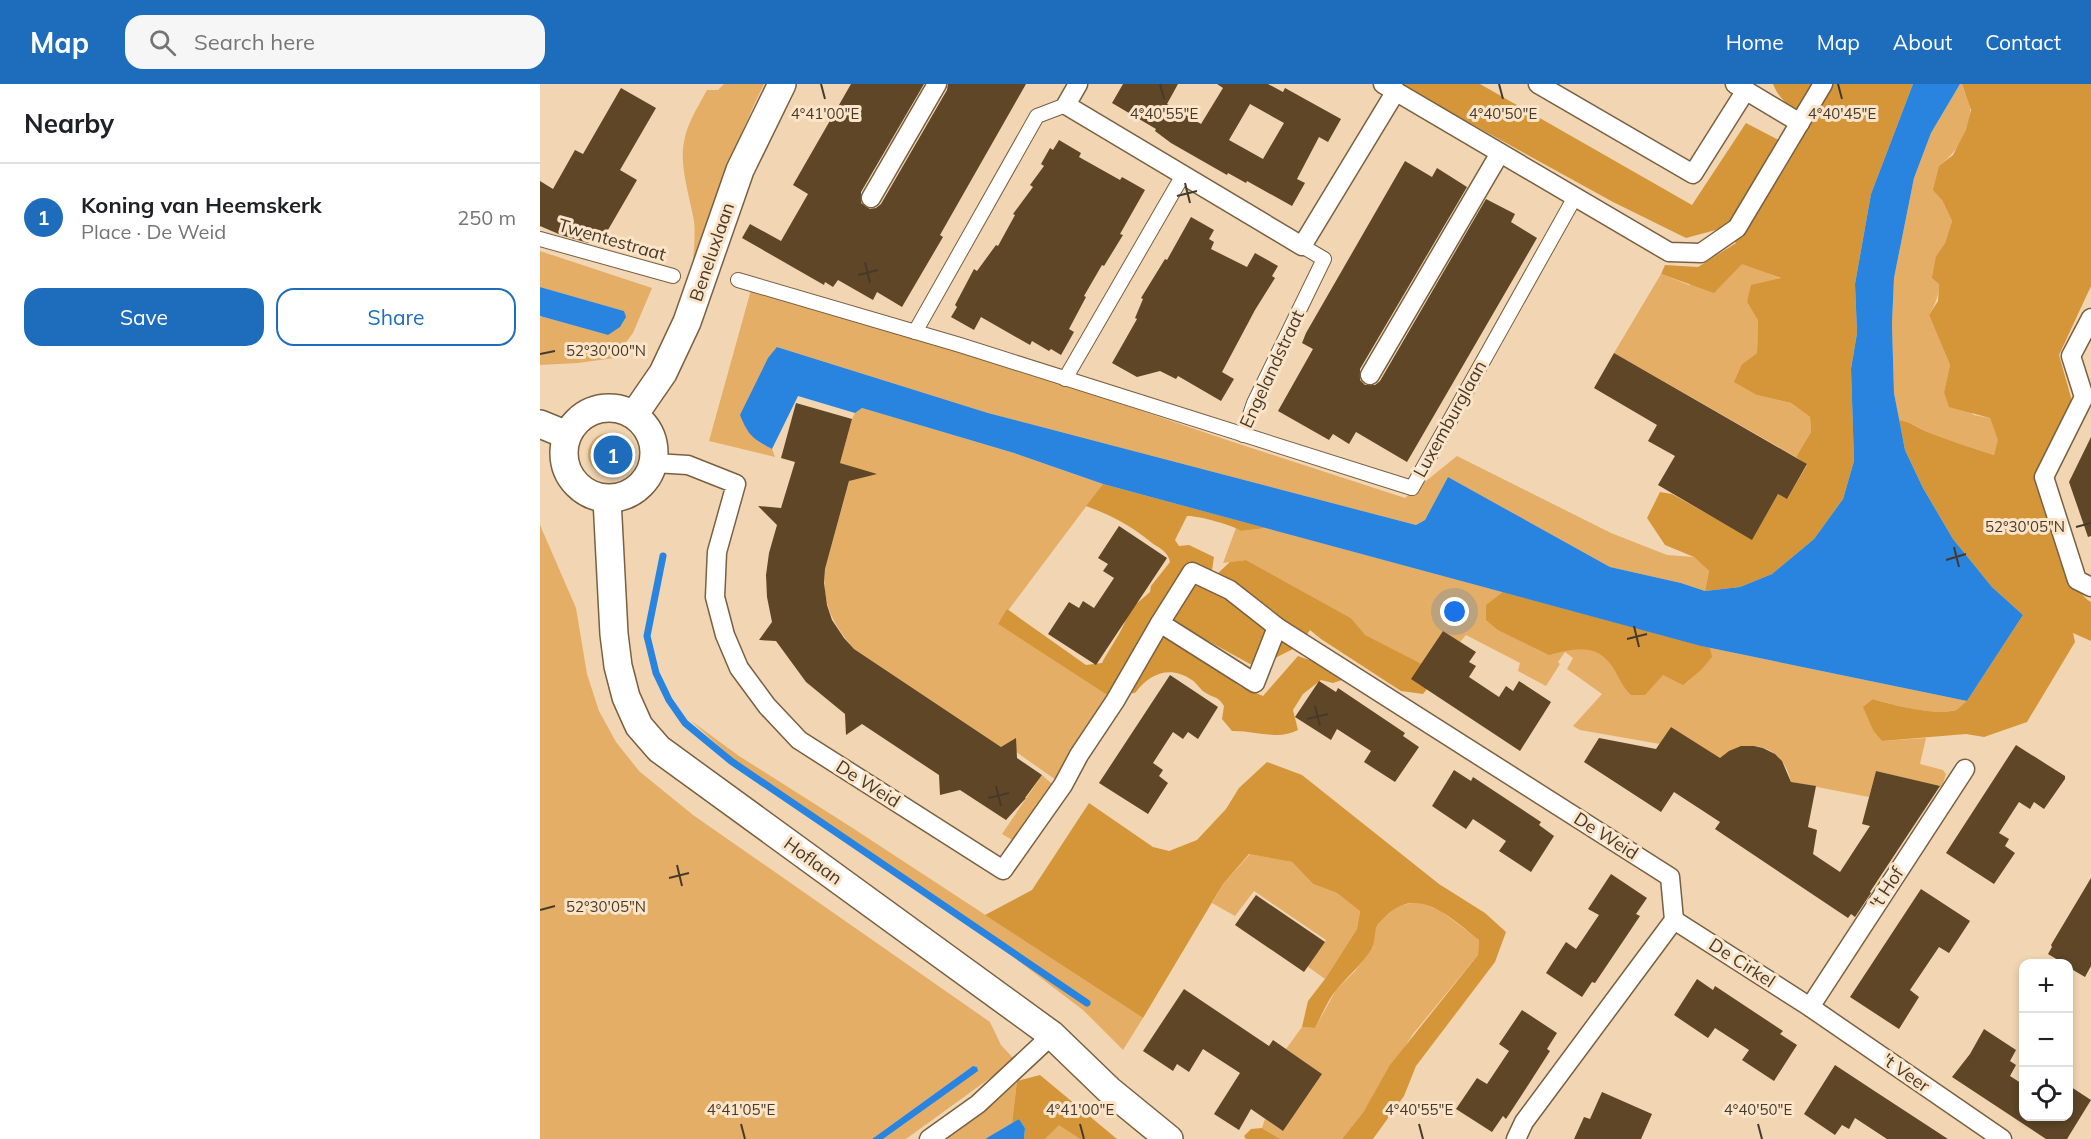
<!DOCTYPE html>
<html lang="en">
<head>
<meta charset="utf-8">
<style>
  :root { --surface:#fff; --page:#f6f6f6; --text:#202124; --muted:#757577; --line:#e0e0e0; --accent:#1e6dbc }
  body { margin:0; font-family:Mulish,sans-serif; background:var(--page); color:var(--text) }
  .controls { position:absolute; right:18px; bottom:18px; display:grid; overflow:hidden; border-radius:12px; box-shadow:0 3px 9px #0003 }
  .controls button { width:54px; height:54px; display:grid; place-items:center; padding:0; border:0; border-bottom:2px solid var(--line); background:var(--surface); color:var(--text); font:30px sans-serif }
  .you { position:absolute; left:915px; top:528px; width:21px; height:21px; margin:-15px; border:4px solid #fff; border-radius:50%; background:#1a73e8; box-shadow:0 0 0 9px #1a73e833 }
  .badge { display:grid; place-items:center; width:39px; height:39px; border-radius:50%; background:var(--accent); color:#fff; font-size:20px; font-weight:700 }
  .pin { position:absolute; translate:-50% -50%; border:3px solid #fff; box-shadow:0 2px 6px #0006 }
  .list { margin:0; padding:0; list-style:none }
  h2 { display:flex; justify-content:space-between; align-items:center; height:78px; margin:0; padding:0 24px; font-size:26px }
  h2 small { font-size:20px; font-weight:400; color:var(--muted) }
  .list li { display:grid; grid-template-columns:39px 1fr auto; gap:18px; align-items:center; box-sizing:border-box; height:108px; padding:0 24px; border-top:2px solid var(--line) }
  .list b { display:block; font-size:22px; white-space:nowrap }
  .list p { margin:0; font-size:20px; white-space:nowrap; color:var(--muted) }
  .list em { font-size:20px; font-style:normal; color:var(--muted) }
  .actions { display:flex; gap:12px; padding:18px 24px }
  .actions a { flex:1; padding:14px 0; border:2px solid var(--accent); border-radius:18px; text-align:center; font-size:21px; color:var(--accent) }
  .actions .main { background:var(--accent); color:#fff }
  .icon { flex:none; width:33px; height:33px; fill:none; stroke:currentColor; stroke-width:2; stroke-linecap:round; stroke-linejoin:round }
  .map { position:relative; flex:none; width:1551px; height:1055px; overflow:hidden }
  header { display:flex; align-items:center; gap:36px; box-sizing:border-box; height:84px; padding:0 30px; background:var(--accent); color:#fff }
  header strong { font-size:28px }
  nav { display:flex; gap:33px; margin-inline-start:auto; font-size:21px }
  .search { width:420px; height:54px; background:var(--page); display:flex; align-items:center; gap:15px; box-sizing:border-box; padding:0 21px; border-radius:18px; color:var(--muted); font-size:22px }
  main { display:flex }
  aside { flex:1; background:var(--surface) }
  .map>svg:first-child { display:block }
  .green { fill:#e4ae66 }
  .forest { fill:#d5963a }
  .water { fill:#2984df }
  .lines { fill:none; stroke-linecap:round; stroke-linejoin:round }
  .stream { stroke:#2984df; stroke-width:7 }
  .building { fill:#5e4627; fill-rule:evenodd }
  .pedestrian-casing { stroke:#796040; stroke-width:16 }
  .minor-casing { stroke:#796040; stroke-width:21 }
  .secondary-casing { stroke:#796040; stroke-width:30 }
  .pedestrian { stroke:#fff; stroke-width:14 }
  .minor { stroke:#fff; stroke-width:18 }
  .secondary { stroke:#fff; stroke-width:27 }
  .ticks { fill:none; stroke:#463a2c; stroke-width:2 }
  .labels { text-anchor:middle; stroke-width:6; stroke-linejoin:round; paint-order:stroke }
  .street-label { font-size:18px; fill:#463a2c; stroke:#fbe4c7 }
  .ticks-label { font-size:15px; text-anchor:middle; fill:#463a2c; stroke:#fbe4c7; stroke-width:6; stroke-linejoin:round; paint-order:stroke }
</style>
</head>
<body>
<header>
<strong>Map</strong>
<div class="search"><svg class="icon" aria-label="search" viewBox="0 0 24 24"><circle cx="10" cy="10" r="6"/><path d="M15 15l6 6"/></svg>Search here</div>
<nav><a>Home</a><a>Map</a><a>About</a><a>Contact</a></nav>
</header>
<main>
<aside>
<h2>Nearby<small></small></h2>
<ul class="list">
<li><span class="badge">1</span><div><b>Koning van Heemskerk</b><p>Place · De Weid</p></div><em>250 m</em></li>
</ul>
<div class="actions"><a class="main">Save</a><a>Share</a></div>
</aside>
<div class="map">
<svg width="1551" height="1055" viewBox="0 0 1551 1055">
  <rect width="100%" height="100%" fill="#f2d5b2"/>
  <g class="green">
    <path d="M 184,0 L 224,0 C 193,61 173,129 151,193 C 153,175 156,156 154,137 C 150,114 139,81 144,58 C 147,39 158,23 167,6 L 178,6 Z"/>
    <path d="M 1420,0 L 1422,0 C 1424,8 1431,20 1430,28 C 1429,50 1415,70 1399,82 L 1402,116 L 1412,137 L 1405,159 L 1396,172 C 1399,197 1403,208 1389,231 L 1410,281 L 1404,308 L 1434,331 L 1450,334 L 1459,356 L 1454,371 C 1432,364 1411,357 1390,349 C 1380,345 1370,337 1359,336 L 1354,309 L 1352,240 L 1354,194 L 1374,94 L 1391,49 Z"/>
    <polygon points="0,167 112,204 93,249 74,274 38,279 0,281 0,232 68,251 84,227 0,203"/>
    <polygon points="1202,179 1242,195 1207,218 1218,235 1217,269 1202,280 1217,311 1251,319 1270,333 1271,348 1256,373 1074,269 1121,190 1149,201"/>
    <polygon points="211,206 391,257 437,274 526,301 687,356 865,414 917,372 1071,449 1127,471 1154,473 1169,487 1165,507 1141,499 1070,483 908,393 885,436 876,441 448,329 237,263 217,357 232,365 235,373 169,357"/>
    <path d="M 322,324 L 474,369 L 563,400 L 458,540 L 576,615 L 523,701 L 475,667 L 464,665 L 314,565 C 292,539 282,520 285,485 L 313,383 L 300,379 L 312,335 L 315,329 Z"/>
    <circle cx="69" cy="370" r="21"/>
    <polygon points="0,441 36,524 47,590 59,627 76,658 99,687 153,731 450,938 461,961 475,976 366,1055 343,1055 437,987 437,983 433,982 332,1055 0,1055"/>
    <path d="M 696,444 L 701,447 L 726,444 L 1161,562 L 1427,617 C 1424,620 1420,625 1415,626 C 1393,632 1355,621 1333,615 L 1342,657 L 1386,654 L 1380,680 L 1403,686 L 1406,690 L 1402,703 L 1336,687 L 1329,713 L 1251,698 C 1243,661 1208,651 1180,675 L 1131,643 L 1120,660 L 1040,646 L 1033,642 L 1062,610 L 1027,585 L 1033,574 L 1025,568 L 1018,578 L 1020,580 L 1006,602 L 978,587 L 980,579 L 926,551 L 920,558 L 903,547 L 882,580 L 824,551 L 811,534 L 706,476 L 683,479 Z"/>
    <polygon points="150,636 199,672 311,743 603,934 583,966 543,926 446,852 202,683"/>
    <polygon points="502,691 512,700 474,757 462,750"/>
    <polygon points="710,770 752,778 773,800 797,809 820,826 817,845 785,895 767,882 786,856 714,807 695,832 672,819 683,800"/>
    <polygon points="879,818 901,827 939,856 938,871 873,950 824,1027 802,1055 741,1055 722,1044 725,1035 743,1047 782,990 746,965 762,943 775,944 796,906 815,887 833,863 834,849 839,838 857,822"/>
    <polygon points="477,997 472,1039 445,1055 396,1055"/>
    <polygon points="519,1040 540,1055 505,1055"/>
  </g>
  <g class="forest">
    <path d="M 859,0 L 940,0 L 1152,121 L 1206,39 L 1252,63 L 1273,37 C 1256,26 1241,20 1233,0 L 1373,0 L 1331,110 L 1315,200 L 1317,249 L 1311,285 L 1314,377 L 1303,415 L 1274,455 L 1232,490 L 1200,503 L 1165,507 L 1169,487 L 1154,473 L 1125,461 L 1107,434 L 1120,408 L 1132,410 L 1212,455 L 1238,410 L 1247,415 L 1267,381 L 1256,373 L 1271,348 L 1270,333 L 1251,319 L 1217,311 L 1194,298 L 1202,280 L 1217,269 L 1218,236 L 1207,218 L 1211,201 L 1241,194 L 1202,180 L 1174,209 L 1121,190 L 1125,181 L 1158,183 L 1196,159 L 1183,144 L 1146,154 L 1073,118 Z"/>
    <path d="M 1422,0 L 1551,0 L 1551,202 L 1519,271 L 1532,317 L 1495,398 C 1505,424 1529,507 1551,518 L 1551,557 L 1533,549 L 1535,558 L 1487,638 L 1444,653 L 1426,650 L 1342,657 L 1333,646 L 1323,623 L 1333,615 C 1353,621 1396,632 1416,626 C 1420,624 1424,619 1427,617 L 1483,531 L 1452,503 L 1413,455 L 1383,404 L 1365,366 L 1359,336 C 1370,337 1379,345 1390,349 C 1411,357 1432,364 1454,371 L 1458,356 L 1450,334 L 1409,323 L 1404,308 L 1410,281 L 1389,231 L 1398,217 L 1399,200 L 1392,194 L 1396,172 L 1405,159 L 1412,137 L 1402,116 L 1393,106 L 1399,82 L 1413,71 L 1426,46 L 1431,26 Z"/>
    <path d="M 563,400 L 726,444 L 701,447 C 693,441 656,431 647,432 L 635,456 L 639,462 L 649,461 L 674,473 L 672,486 L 677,490 L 690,478 L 706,476 L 811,534 L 825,551 L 882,580 L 887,605 L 883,610 L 861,607 L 781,555 L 770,546 L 759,562 L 731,576 L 710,580 L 641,542 L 661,573 L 701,603 L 723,612 L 758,572 C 776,579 793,580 805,595 L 793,599 L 781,596 L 763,610 L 753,626 L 758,646 C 738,657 714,646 692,647 L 682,635 L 684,622 C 677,611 675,615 666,609 C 660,606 657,599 652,596 C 630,581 610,589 595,609 L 566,610 L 458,540 L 467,525 L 546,581 L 562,579 C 570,563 586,543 588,527 L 610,508 L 611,502 L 630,478 C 628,468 621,465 612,459 C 590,441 573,432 546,422 Z"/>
    <path d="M 963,508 L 1170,564 L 1172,573 L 1161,586 L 1143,601 L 1123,591 L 1105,611 L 1091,611 C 1080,601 1077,586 1067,576 C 1052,559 1028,566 1009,571 L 958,546 L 946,536 L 946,521 Z"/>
    <path d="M 727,678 L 762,691 L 899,800 L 945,829 L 966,848 L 955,878 L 876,982 L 864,1012 L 833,1055 L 802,1055 L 824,1027 L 850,981 L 938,871 L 939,856 C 913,836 880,801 848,830 C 845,833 841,836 838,840 C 833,848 836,859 831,866 C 822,880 809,891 798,904 C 788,915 782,931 775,944 L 762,943 L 768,917 L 785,895 L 817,845 L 820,827 L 797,809 L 773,800 L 752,778 L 709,770 L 683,800 L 603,934 L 445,831 L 492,806 L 549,719 L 613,763 L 629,767 L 657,756 L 686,725 L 699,704 Z"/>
    <polygon points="500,991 577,1055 540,1055 519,1041 505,1055 484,1055 485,1044 479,1035 472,1039 477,997"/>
    <polygon points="722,1044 739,1054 741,1055 706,1055 704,1052 711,1045"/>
  </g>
  <g class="water">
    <path d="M 1373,0 L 1420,0 L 1391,49 L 1374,94 L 1354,194 L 1352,240 L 1354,309 L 1365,366 L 1383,404 L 1413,455 L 1452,503 L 1483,531 L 1427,617 L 1161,562 L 563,400 L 474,369 L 322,324 L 315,329 L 258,312 L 232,365 C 213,355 208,351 200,331 L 228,274 L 237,263 L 448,329 L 876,441 L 885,436 L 908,393 L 1070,483 L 1141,499 L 1165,507 L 1200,503 L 1232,490 L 1274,455 L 1303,415 L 1314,377 L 1311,285 L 1317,249 L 1315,200 L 1331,110 Z"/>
    <polygon points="0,203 84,227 86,233 80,243 68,251 0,232"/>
    <polygon points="433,982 437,983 438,987 343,1055 332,1055"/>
    <polygon points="479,1035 485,1044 484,1055 445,1055"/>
  </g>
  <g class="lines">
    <polyline class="stream" points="123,472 107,552 116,589 129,616 145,639 191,677 547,919"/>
  </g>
  <g class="building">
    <polygon points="311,0 384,0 321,108 321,119 330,125 336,124 341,120 407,6 408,0 486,0 400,151 403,153 362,223 337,208 333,216 298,196 293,203 285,198 284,201 202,154 210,140 241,157 268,110 253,101"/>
    <path d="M 583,0 L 638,0 L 627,20 L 661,40 L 683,4 L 677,0 L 728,0 L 743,8 L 745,4 L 801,35 L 788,58 L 779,53 L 757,95 L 765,99 L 752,122 L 707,97 L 706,99 L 688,89 L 687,91 L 631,59 L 615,47 L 616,45 L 572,19 ZM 710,20 L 744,39 L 723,75 L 689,56 Z"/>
    <polygon points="81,4 116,24 80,86 97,96 61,158 51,153 48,159 21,151 0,142 0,97 13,105 35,66 43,70"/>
    <polygon points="519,56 541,69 539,73 580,96 582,93 605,106 580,150 583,151 564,182 562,181 544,212 546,213 529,245 534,248 521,271 511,265 509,267 492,257 490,261 441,233 434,246 411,233 417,223 415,221 434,185 437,187 456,161 458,162 475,131 473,130 493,103 490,101 504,82 501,80 510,64 513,66"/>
    <polygon points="865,77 892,93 897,84 927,103 820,285 820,296 825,301 835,301 840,297 946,115 975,130 971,138 997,154 867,378 816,348 809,360 793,350 789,356 738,327 773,265 762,259 766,249"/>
    <polygon points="651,133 674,146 669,155 674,158 671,165 707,183 715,169 738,182 732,192 735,194 715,226 682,288 694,295 681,317 638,292 636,295 620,287 597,293 572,279 597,235 595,234 603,215 601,214 625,175 627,176"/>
    <polygon points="1074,269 1267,380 1247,415 1238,410 1212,456 1118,401 1135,372 1108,357 1117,341 1054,304"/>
    <polygon points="256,319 312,335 300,379 337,390 309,397 285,485 284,499 287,521 292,536 304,554 314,565 461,663 476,654 477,674 502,691 485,714 486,714 466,736 420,706 400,711 399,691 322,640 306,651 305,630 266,598 236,557 219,556 232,538 227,513 226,491 229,469 237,441 218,422 241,424 255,378 241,374"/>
    <polygon points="1551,353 1551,452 1548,453 1529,398"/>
    <polygon points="579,442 627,474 556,581 508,550 529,518 539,524 543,517 554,524 574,494 563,487 568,480 558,474"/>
    <polygon points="903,547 936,568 929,578 936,582 929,593 959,613 966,602 973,607 979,597 1011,618 980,667 871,595"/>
    <polygon points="630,591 678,623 658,655 648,648 643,655 633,648 613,679 623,686 619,692 628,699 608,730 559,699"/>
    <polygon points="779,597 796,608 798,604 865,649 863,652 879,663 855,698 824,678 831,667 797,645 791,656 755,633"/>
    <polygon points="1131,643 1180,674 1189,667 1201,662 1214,662 1223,664 1235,670 1242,677 1251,698 1276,702 1268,743 1277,746 1273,770 1300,788 1330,742 1322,740 1336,687 1400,702 1330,808 1331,809 1315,833 1311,830 1308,834 1175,745 1180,738 1134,708 1121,728 1044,678 1059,654 1116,665"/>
    <polygon points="1476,661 1525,692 1525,695 1504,725 1494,718 1490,725 1479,718 1459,749 1469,755 1465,762 1475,769 1454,800 1406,769"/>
    <polygon points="914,686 931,697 933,693 1001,738 999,741 1014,752 991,788 959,767 966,757 933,735 926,745 892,722"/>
    <polygon points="1071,790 1107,814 1096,830 1100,832 1055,899 1052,898 1042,913 1006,889 1026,858 1036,865 1059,831 1048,825"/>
    <polygon points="1551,794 1551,882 1545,893 1528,883 1528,879 1523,879 1508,870 1512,863 1511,861"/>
    <polygon points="1381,805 1430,837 1409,869 1399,863 1370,906 1379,913 1359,945 1310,913"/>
    <polygon points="716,811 785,858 764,888 695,841"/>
    <polygon points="1157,895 1173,906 1175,902 1243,947 1240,950 1257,961 1234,997 1202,976 1209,966 1175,944 1168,954 1134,931"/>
    <polygon points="644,905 729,962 733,956 782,990 743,1047 711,1025 699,1046 674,1030 700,989 663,965 649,988 637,980 633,987 603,967"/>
    <polygon points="982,926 1017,949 1007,965 1010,967 983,1009 966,1035 963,1032 952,1048 916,1025 937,994 947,1000 969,967 959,960"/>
    <polygon points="1444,945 1476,966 1470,977 1476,981 1470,992 1484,1001 1484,1032 1528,1032 1528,1001 1551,1016 1527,1055 1506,1055 1412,993 1430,970"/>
    <polygon points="1295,981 1336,1008 1408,1055 1347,1055 1315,1034 1309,1045 1302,1041 1295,1051 1264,1030"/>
    <polygon points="1062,1008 1112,1030 1101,1055 1034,1055 1044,1033 1050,1035"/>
  </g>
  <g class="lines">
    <g class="pedestrian-casing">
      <g id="pedestrian">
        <polyline points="0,155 133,192"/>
        <polyline points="198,196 420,261 872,404 1035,113"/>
        <polyline points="375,248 497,32 526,21"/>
        <polyline points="525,295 643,91"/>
        <polyline points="703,351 714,319 784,175 762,162"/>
      </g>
    </g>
    <g class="minor-casing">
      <g id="minor">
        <polyline points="538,0 526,21 762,162 856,7"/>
        <polyline points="843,0 1129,168 1161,169 1197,144 1283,0"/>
        <polyline points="998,0 1153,90 1206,6"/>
        <polyline points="1195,0 1260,39"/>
        <polyline points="331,114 397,0"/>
        <polyline points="1551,234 1531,272 1544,313 1504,393 1537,496 1551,503"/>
        <polyline points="830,291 960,69"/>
        <polyline points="114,379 148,381 196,400 177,468 175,513 185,551 199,584 227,622 259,656 463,786 523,701 539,671 575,617 620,539 652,488 690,506 737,543 1130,793 1134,836 984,1038 976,1055"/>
        <polyline points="620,539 715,599 737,543"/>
        <polyline points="1134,836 1270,923 1462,1055"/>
        <polyline points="1270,923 1425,685"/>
        <polyline points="389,1055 438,1020 512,951"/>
      </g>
    </g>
    <g class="secondary-casing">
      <g id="secondary">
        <circle cx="69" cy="369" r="45"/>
        <polyline points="94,331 123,289 147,238 200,86 242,0"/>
        <polyline points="0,340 27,351"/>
        <polyline points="67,415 74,550 78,582 86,613 99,642 119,665 512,951 569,1006 629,1055"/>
      </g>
    </g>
    <use href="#pedestrian" class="pedestrian"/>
    <use href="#minor" class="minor"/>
    <use href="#secondary" class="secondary"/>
  </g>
  <path class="ticks" d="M 281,0 L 285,15M 620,0 L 624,15M 959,0 L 963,15M 1298,0 L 1302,15M 645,99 L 650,119M 637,112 L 657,107M 325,178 L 330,199M 318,191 L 338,186M 0,270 L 15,267M 1536,443 L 1551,439M 1414,463 L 1419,483M 1406,476 L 1426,470M 1094,542 L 1099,563M 1087,555 L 1107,550M 775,622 L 780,642M 767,635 L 788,630M 456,702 L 461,722M 448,714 L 469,709M 137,781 L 142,802M 129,794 L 149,789M 0,826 L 15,822M 201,1040 L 205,1055M 540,1040 L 544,1055M 879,1040 L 883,1055M 1218,1040 L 1222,1055"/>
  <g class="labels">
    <g class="street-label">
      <text transform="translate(72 156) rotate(16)" y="6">Twentestraat</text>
      <text transform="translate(172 168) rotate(-71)" y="6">Beneluxlaan</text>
      <text transform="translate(732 285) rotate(-65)" y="6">Engelandstraat</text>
      <text transform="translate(910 335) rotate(-61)" y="6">Luxemburglaan</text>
      <text transform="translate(328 700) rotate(32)" y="6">De Weid</text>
      <text transform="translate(1066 752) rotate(32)" y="6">De Weid</text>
      <text transform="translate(273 777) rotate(36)" y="6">Hoflaan</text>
      <text transform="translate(1347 804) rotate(-57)" y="6">'t Hof</text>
      <text transform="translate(1202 879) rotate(33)" y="6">De Cirkel</text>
      <text transform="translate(1366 989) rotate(35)" y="6">'t Veer</text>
    </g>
  </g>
  <g class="ticks-label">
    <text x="285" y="35">4°41'00"E</text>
    <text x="624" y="35">4°40'55"E</text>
    <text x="963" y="35">4°40'50"E</text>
    <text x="1302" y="35">4°40'45"E</text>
    <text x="66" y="272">52°30'00"N</text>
    <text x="1485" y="448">52°30'05"N</text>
    <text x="66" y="828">52°30'05"N</text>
    <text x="201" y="1031">4°41'05"E</text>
    <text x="540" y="1031">4°41'00"E</text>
    <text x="879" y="1031">4°40'55"E</text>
    <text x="1218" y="1031">4°40'50"E</text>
  </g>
</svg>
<div class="controls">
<button>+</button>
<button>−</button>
<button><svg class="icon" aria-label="locate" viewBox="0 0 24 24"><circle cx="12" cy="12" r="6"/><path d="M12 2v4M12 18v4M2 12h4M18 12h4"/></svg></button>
</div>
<div class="you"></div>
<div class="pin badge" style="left:73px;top:371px">1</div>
</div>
</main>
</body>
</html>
